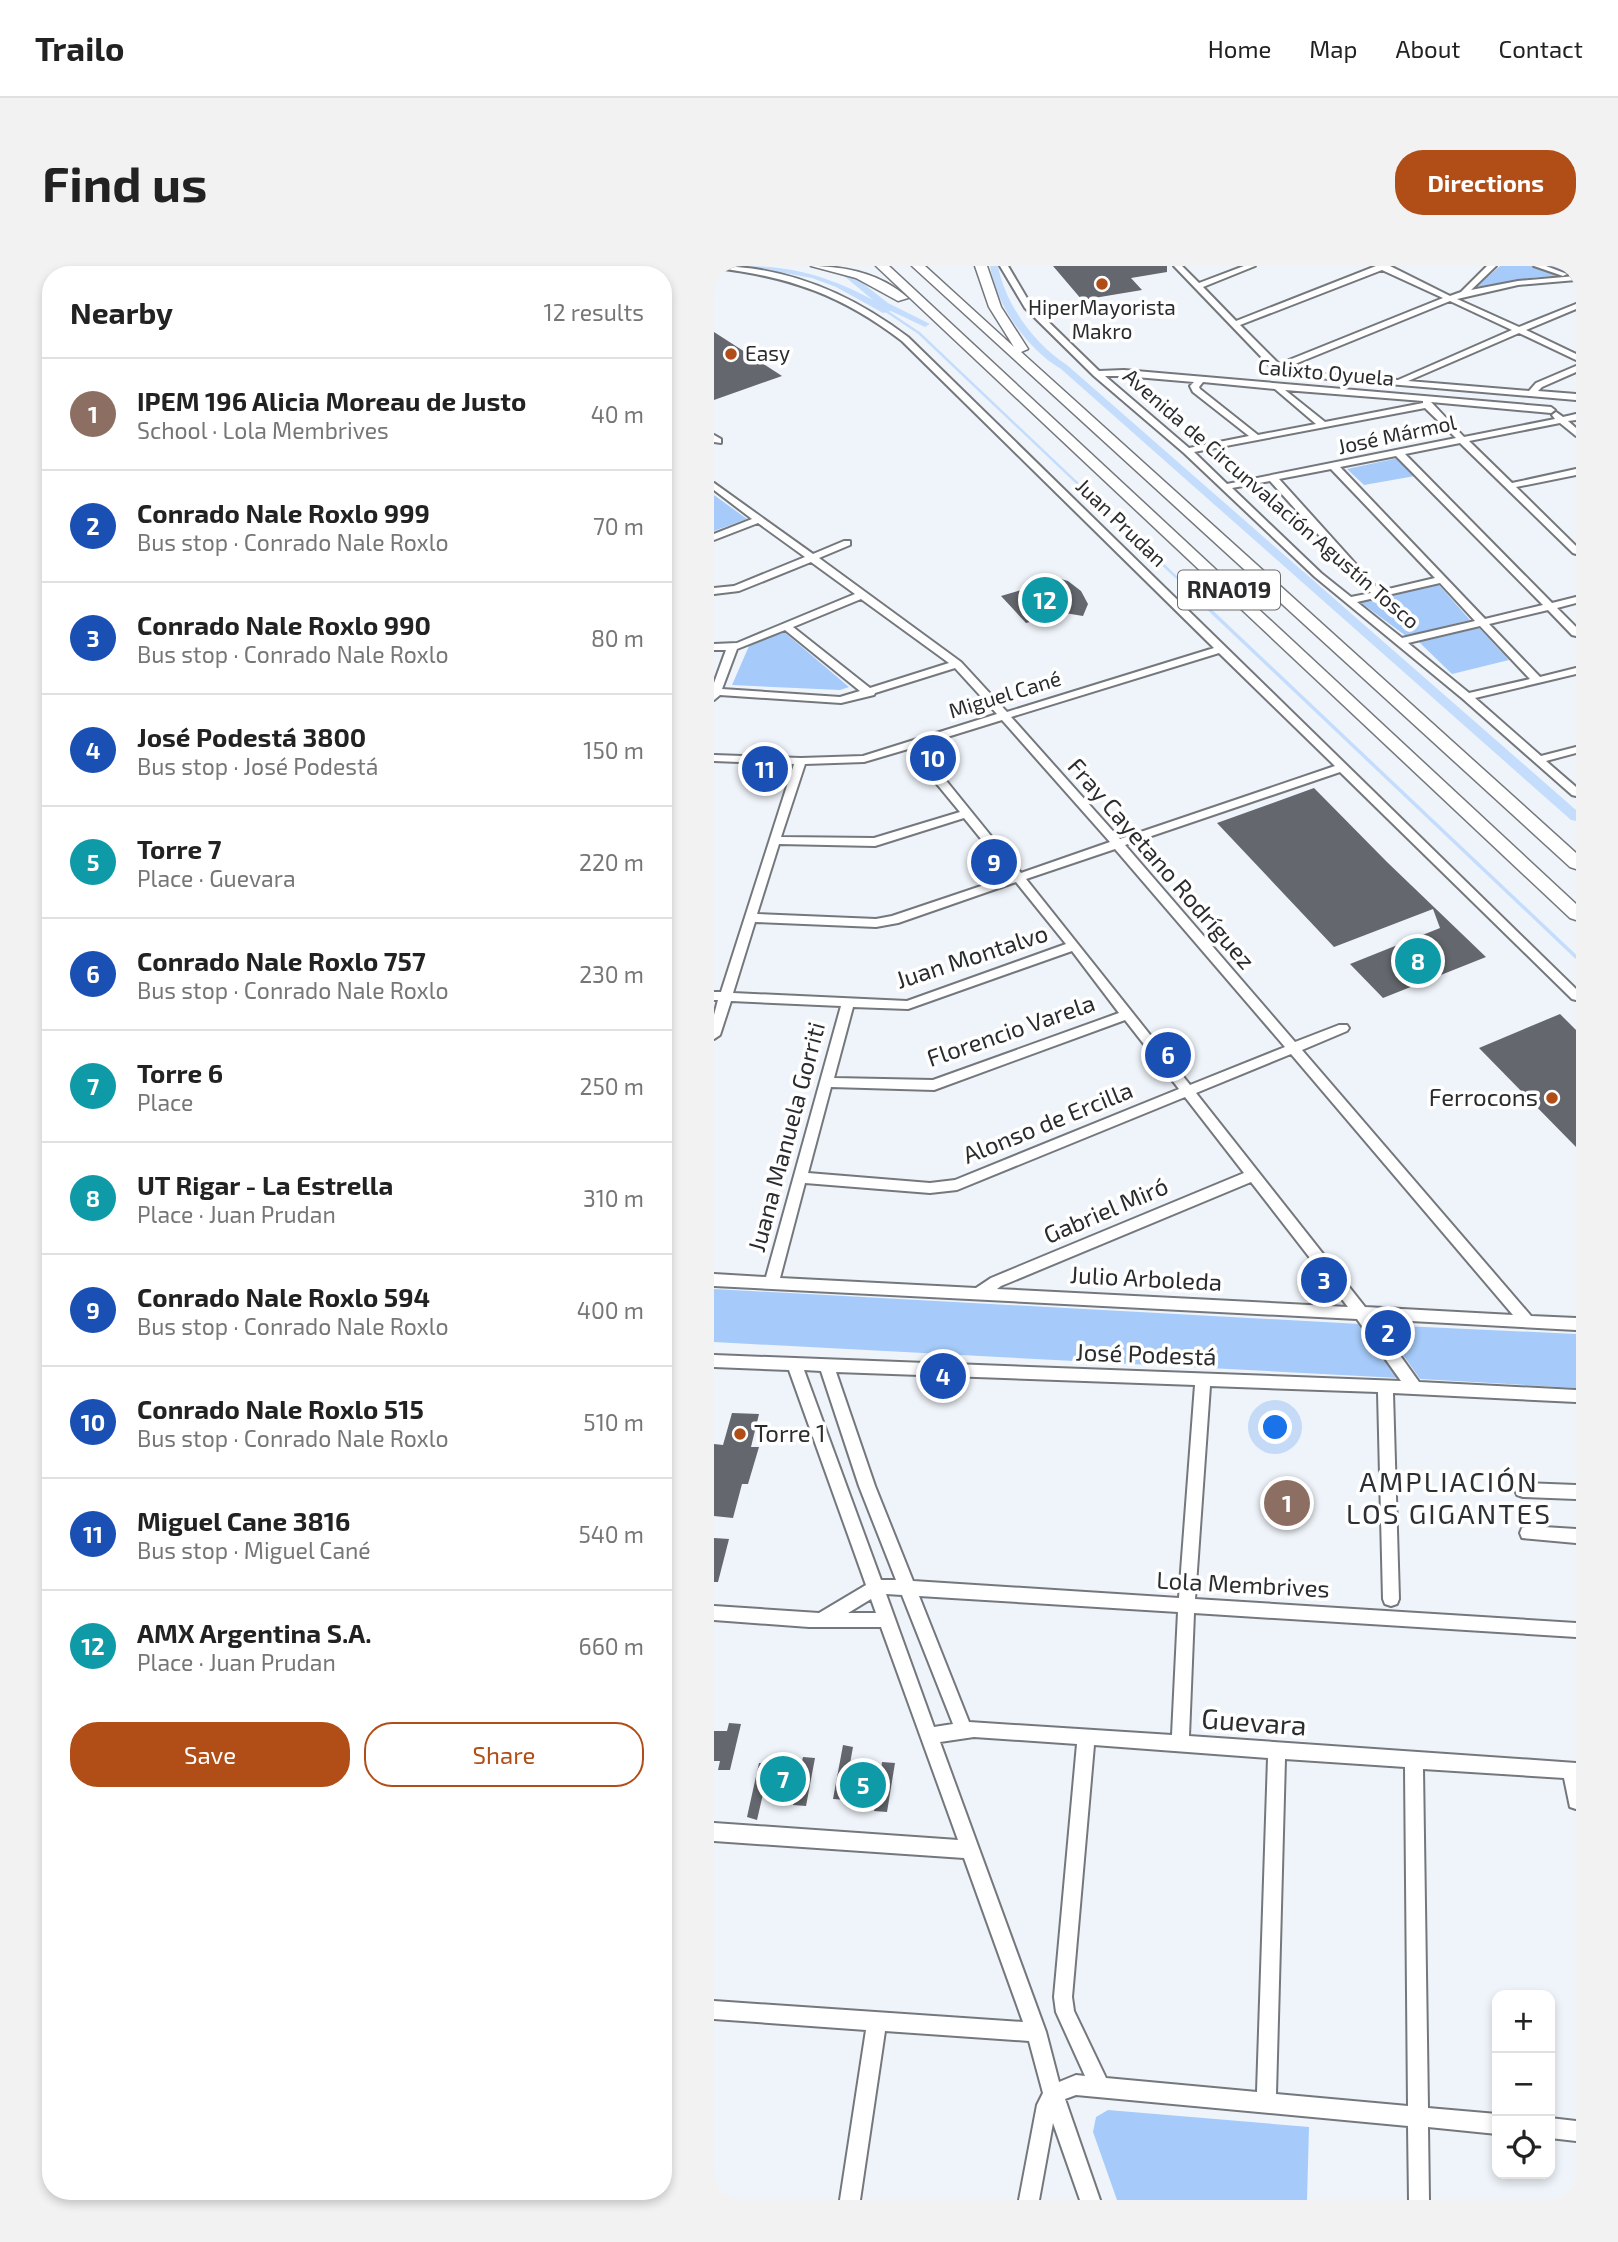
<!DOCTYPE html>
<html lang="en">
<head>
<meta charset="utf-8">
<style>
  :root { --surface:#fff; --page:#f2f2f2; --text:#222; --muted:#767676; --line:#e0e0e0; --accent:#b14e17 }
  body { margin:0; font-family:"Exo 2",sans-serif; background:var(--page); color:var(--text) }
  .controls { position:absolute; right:21px; bottom:21px; display:grid; overflow:hidden; border-radius:14px; box-shadow:0 4px 10px #0003 }
  .controls button { width:63px; height:63px; display:grid; place-items:center; padding:0; border:0; border-bottom:2px solid var(--line); background:var(--surface); color:var(--text); font:35px sans-serif }
  .you { position:absolute; left:562px; top:1162px; width:24px; height:24px; margin:-18px; border:5px solid #fff; border-radius:50%; background:#1a73e8; box-shadow:0 0 0 10px #1a73e833 }
  .badge { display:grid; place-items:center; width:46px; height:46px; border-radius:50%; background:var(--accent); color:#fff; font-size:23px; font-weight:700 }
  .pin { position:absolute; translate:-50% -50%; border:4px solid #fff; box-shadow:0 2px 7px #0006 }
  .list { margin:0; padding:0; list-style:none }
  h2 { display:flex; justify-content:space-between; align-items:center; height:91px; margin:0; padding:0 28px; font-size:30px }
  h2 small { font-size:23px; font-weight:400; color:var(--muted) }
  .list li { display:grid; grid-template-columns:46px 1fr auto; gap:21px; align-items:center; box-sizing:border-box; height:112px; padding:0 28px; border-top:2px solid var(--line) }
  .list b { display:block; font-size:26px; white-space:nowrap }
  .list p { margin:0; font-size:23px; white-space:nowrap; color:var(--muted) }
  .list em { font-size:23px; font-style:normal; color:var(--muted) }
  .actions { display:flex; gap:14px; padding:21px 28px }
  .actions a { flex:1; padding:16px 0; border:2px solid var(--accent); border-radius:28px; text-align:center; font-size:24px; color:var(--accent) }
  .actions .main { background:var(--accent); color:#fff }
  .icon { flex:none; width:38px; height:38px; fill:none; stroke:currentColor; stroke-width:2; stroke-linecap:round; stroke-linejoin:round }
  .map { position:relative; flex:none; width:862px; height:1934px; overflow:hidden; border-radius:28px }
  header { display:flex; align-items:center; gap:42px; box-sizing:border-box; height:98px; padding:0 35px; background:var(--surface); border-bottom:2px solid var(--line) }
  header strong { font-size:33px }
  nav { display:flex; gap:38px; margin-inline-start:auto; font-size:24px }
  .intro { display:flex; align-items:center; justify-content:space-between; box-sizing:border-box; height:168px; padding:0 42px }
  h1 { margin:0; font-size:49px }
  .button { padding:18px 32px; border-radius:28px; background:var(--accent); color:#fff; font-size:24px; font-weight:700 }
  main { display:flex; gap:42px; padding:0 42px }
  aside { flex:1; background:var(--surface); border-radius:28px; box-shadow:0 4px 10px #0003 }
  .map>svg:first-child { display:block }
  .green { fill:#a6cbfa }
  .lines { fill:none; stroke-linecap:round; stroke-linejoin:round }
  .stream-far1 { stroke:#c5ddfd; stroke-width:2.5 }
  .stream { stroke:#c5ddfd; stroke-width:3.5 }
  .canal { fill:#c5ddfd; fill-rule:evenodd }
  .building { fill:#64676d }
  .minor-casing { stroke:#74787d; stroke-width:4 }
  .highway-casing { stroke:#74787d; stroke-width:3 }
  .minor { fill:#fff; fill-rule:evenodd }
  .highway { fill:#fff; fill-rule:evenodd }
  .poi-dot { fill:#b14e17; stroke:#fff; stroke-width:2.5 }
  .labels { text-anchor:middle; stroke-width:7; stroke-linejoin:round; paint-order:stroke }
  .far-poi-label { font-size:21px; fill:#2a2c2e; stroke:#fff }
  .far-street-label { font-size:21px; fill:#2a2c2e; stroke:#fff }
  .shield { fill:#fff; stroke:#6a6b6d; stroke-width:2 }
  .shield-label { font-size:23px; font-weight:bold; fill:#2a2c2e }
  .street-label { font-size:24px; fill:#2a2c2e; stroke:#fff }
  .poi-label { font-size:24px; fill:#2a2c2e; stroke:#fff; text-anchor:end }
  .quarter-label { font-size:28px; letter-spacing:2px; fill:#2c3034; stroke:#fff }
  .near-street-label { font-size:28px; fill:#2a2c2e; stroke:#fff }
</style>
</head>
<body>
<header>
<strong>Trailo</strong>
<nav><a>Home</a><a>Map</a><a>About</a><a>Contact</a></nav>
</header>
<div class="intro"><h1>Find us</h1><a class="button">Directions</a></div>
<main>
<aside>
<h2>Nearby<small>12 results</small></h2>
<ul class="list">
<li><span class="badge" style="background:#8d6e63">1</span><div><b>IPEM 196 Alicia Moreau de Justo</b><p>School · Lola Membrives</p></div><em>40 m</em></li>
<li><span class="badge" style="background:#1a4fb4">2</span><div><b>Conrado Nale Roxlo 999</b><p>Bus stop · Conrado Nale Roxlo</p></div><em>70 m</em></li>
<li><span class="badge" style="background:#1a4fb4">3</span><div><b>Conrado Nale Roxlo 990</b><p>Bus stop · Conrado Nale Roxlo</p></div><em>80 m</em></li>
<li><span class="badge" style="background:#1a4fb4">4</span><div><b>José Podestá 3800</b><p>Bus stop · José Podestá</p></div><em>150 m</em></li>
<li><span class="badge" style="background:#0f9aa8">5</span><div><b>Torre 7</b><p>Place · Guevara</p></div><em>220 m</em></li>
<li><span class="badge" style="background:#1a4fb4">6</span><div><b>Conrado Nale Roxlo 757</b><p>Bus stop · Conrado Nale Roxlo</p></div><em>230 m</em></li>
<li><span class="badge" style="background:#0f9aa8">7</span><div><b>Torre 6</b><p>Place</p></div><em>250 m</em></li>
<li><span class="badge" style="background:#0f9aa8">8</span><div><b>UT Rigar - La Estrella</b><p>Place · Juan Prudan</p></div><em>310 m</em></li>
<li><span class="badge" style="background:#1a4fb4">9</span><div><b>Conrado Nale Roxlo 594</b><p>Bus stop · Conrado Nale Roxlo</p></div><em>400 m</em></li>
<li><span class="badge" style="background:#1a4fb4">10</span><div><b>Conrado Nale Roxlo 515</b><p>Bus stop · Conrado Nale Roxlo</p></div><em>510 m</em></li>
<li><span class="badge" style="background:#1a4fb4">11</span><div><b>Miguel Cane 3816</b><p>Bus stop · Miguel Cané</p></div><em>540 m</em></li>
<li><span class="badge" style="background:#0f9aa8">12</span><div><b>AMX Argentina S.A.</b><p>Place · Juan Prudan</p></div><em>660 m</em></li>
</ul>
<div class="actions"><a class="main">Save</a><a>Share</a></div>
</aside>
<div class="map">
<svg width="862" height="1934" viewBox="0 0 862 1934">
  <rect width="100%" height="100%" fill="#eff4fa"/>
  <g class="green">
    <polygon points="786,0 862,0 862,10 823,11 762,21"/>
    <polygon points="684,192 701,210 650,219 633,203"/>
    <polygon points="0,229 33,253 0,265"/>
    <polygon points="725,319 756,354 692,370 646,336"/>
    <polygon points="765,362 795,394 738,408 705,376"/>
    <polygon points="69,365 135,421 126,424 18,419 35,380"/>
    <polygon points="0,1023 646,1058 684,1112 0,1076"/>
    <polygon points="668,1059 862,1068 862,1122 706,1113"/>
    <polygon points="394,1844 595,1861 593,1934 403,1934 379,1866 382,1851"/>
  </g>
  <g class="lines">
    <polyline class="stream-far1" points="172,45 205,67 480,328"/>
    <polyline class="stream" points="478,327 862,691"/>
    <g class="canal">
      <path d="M 31,0 C 80,0 116,11 159,34 L 130,10 L 137,8 L 174,37 L 216,58 L 211,61 L 177,45 L 169,47 L 122,21 L 98,12 Z"/>
      <path d="M 276,0 L 284,0 C 291,38 321,79 353,99 L 862,544 L 862,555 L 857,554 L 347,103 C 313,83 282,39 276,0 Z"/>
    </g>
  </g>
  <g class="building">
    <polygon points="339,0 453,0 453,6 417,12 428,24 368,34"/>
    <polygon points="0,66 68,110 0,134"/>
    <polygon points="333,309 354,315 367,325 374,338 369,350 351,347 312,357 287,330 327,318"/>
    <polygon points="600,522 673,596 772,691 669,732 636,698 726,662 719,643 620,681 503,557"/>
    <polygon points="846,748 862,764 862,881 765,782"/>
    <polygon points="18,1147 45,1148 37,1181 45,1181 34,1218 28,1218 19,1252 0,1250 0,1178 9,1179"/>
    <polygon points="0,1272 15,1273 4,1316 0,1316"/>
    <polygon points="15,1457 27,1458 16,1504 4,1504 6,1495 0,1495 0,1465 13,1465"/>
    <polygon points="129,1479 139,1481 135,1503 167,1505 168,1496 181,1497 173,1546 160,1545 162,1536 119,1533"/>
    <polygon points="89,1491 101,1492 92,1540 79,1539 81,1530 49,1528 43,1554 33,1551 45,1497 87,1499"/>
  </g>
  <g class="lines">
    <g class="minor-casing">
      <g id="minor">
        <path d="M 0,0 C 73,0 137,28 194,71 L 862,723 L 862,734 L 858,733 L 626,506 L 411,579 L 581,776 L 625,759 L 633,759 L 635,762 L 633,765 L 588,784 L 817,1050 L 862,1052 L 862,1064 L 660,1053 L 705,1116 L 862,1124 L 862,1136 L 679,1127 L 685,1333 L 683,1338 L 677,1340 L 671,1338 L 669,1333 L 664,1126 L 496,1120 L 481,1333 L 862,1357 L 862,1371 L 480,1347 L 475,1470 L 862,1497 L 862,1543 L 856,1541 L 850,1512 L 709,1503 L 714,1842 L 783,1848 L 783,1868 L 714,1861 L 715,1934 L 695,1934 L 694,1860 L 362,1829 L 351,1833 L 386,1934 L 366,1934 L 339,1857 L 325,1934 L 305,1934 L 323,1839 L 329,1827 L 315,1775 L 171,1765 L 146,1934 L 126,1934 L 152,1764 L 0,1753 L 0,1735 L 309,1756 L 250,1592 L 0,1575 L 0,1557 L 244,1574 L 167,1361 L 95,1361 L 0,1354 L 0,1340 L 105,1347 L 152,1319 L 75,1104 L 0,1101 L 0,1089 L 687,1115 L 643,1053 L 0,1020 L 0,1008 L 52,1011 L 127,740 L 17,735 L 6,769 L 0,773 L 0,749 L 4,734 L 0,734 L 0,726 L 7,726 L 80,498 L 0,495 L 0,489 L 87,492 L 149,490 L 283,448 L 241,402 L 161,427 L 160,429 L 127,437 L 6,429 L 0,434 L 0,417 L 12,384 L 0,384 L 0,378 L 23,377 L 141,328 L 97,296 L 25,325 L 0,328 L 0,322 L 20,320 L 91,291 L 44,257 L 0,274 L 0,268 L 38,253 L 0,224 L 0,217 L 99,288 L 130,275 L 136,275 L 136,279 L 105,292 L 247,396 L 293,446 L 500,382 L 188,75 C 129,30 77,11 3,2 ZM 147,333 L 235,397 L 156,422 L 79,361 ZM 71,364 L 146,425 L 126,431 L 8,423 L 23,383 ZM 505,387 L 621,500 L 406,573 L 297,451 ZM 288,454 L 396,576 L 307,607 L 204,480 ZM 194,483 L 246,546 L 160,572 L 67,571 L 91,498 L 150,496 ZM 250,552 L 297,610 L 178,650 L 162,653 L 43,648 L 65,578 L 161,580 ZM 401,583 L 571,781 L 476,819 L 312,613 ZM 302,616 L 352,678 L 193,735 L 19,727 L 41,656 L 162,661 L 184,657 ZM 358,685 L 405,747 L 219,814 L 120,812 L 139,741 L 194,743 ZM 411,754 L 465,823 L 241,914 L 216,917 L 94,907 L 117,821 L 220,824 ZM 577,788 L 799,1049 L 651,1041 L 482,827 ZM 471,831 L 530,907 L 277,1012 L 262,1022 L 66,1012 L 91,917 L 216,927 L 243,924 ZM 537,916 L 634,1041 L 283,1023 L 287,1020 ZM 90,1104 L 107,1105 L 145,1220 L 182,1314 L 167,1314 ZM 122,1106 L 481,1119 L 465,1332 L 199,1315 L 161,1220 ZM 172,1328 L 188,1329 L 239,1458 L 220,1461 ZM 205,1330 L 464,1346 L 458,1469 L 255,1456 ZM 157,1333 L 162,1347 L 134,1347 ZM 260,1471 L 363,1478 L 340,1731 L 342,1746 L 371,1810 L 362,1809 L 345,1816 L 332,1766 L 226,1476 ZM 380,1479 L 554,1492 L 543,1826 L 392,1812 L 360,1745 L 358,1731 ZM 571,1493 L 691,1501 L 694,1840 L 562,1828 Z"/>
        <path d="M 286,0 L 294,0 L 317,39 L 385,105 L 410,104 L 837,141 L 841,144 L 837,147 L 717,136 L 750,171 L 841,153 L 838,149 L 842,146 L 849,151 L 862,148 L 862,154 L 854,155 L 862,162 L 862,170 L 846,157 L 755,175 L 798,217 L 862,203 L 862,209 L 802,221 L 862,280 L 862,288 L 859,287 L 746,177 L 691,188 L 838,337 L 862,331 L 862,337 L 843,342 L 862,361 L 862,370 L 858,369 L 834,344 L 775,358 L 826,411 L 862,402 L 862,408 L 761,432 L 827,490 L 862,481 L 862,487 L 832,495 L 862,521 L 862,530 L 858,529 L 749,433 L 601,311 L 470,187 L 380,110 L 311,42 ZM 391,110 L 410,110 L 480,116 L 476,120 L 479,126 L 535,170 L 475,182 ZM 489,116 L 561,123 L 602,158 L 544,169 L 486,123 L 485,121 ZM 571,124 L 709,135 L 709,137 L 611,156 ZM 711,142 L 742,172 L 513,218 L 480,186 ZM 682,190 L 829,339 L 771,353 L 626,201 ZM 617,203 L 721,312 L 666,325 L 565,213 ZM 556,215 L 657,327 L 637,331 L 607,307 L 518,222 ZM 726,317 L 761,355 L 688,372 L 643,336 ZM 766,360 L 816,413 L 755,427 L 694,377 Z"/>
        <path d="M 460,0 L 468,0 L 485,17 L 530,0 L 541,0 L 489,21 L 522,55 L 662,0 L 676,0 L 736,30 L 747,26 L 773,0 L 782,0 L 757,24 L 804,15 L 862,10 L 862,14 L 804,19 L 743,33 L 805,61 L 862,38 L 862,43 L 812,64 L 862,88 L 862,94 L 805,67 L 694,115 L 815,125 L 822,117 L 862,100 L 862,106 L 828,121 L 824,125 L 862,128 L 862,134 L 569,109 L 556,100 ZM 668,4 L 729,32 L 565,98 L 526,59 ZM 736,35 L 798,64 L 684,114 L 574,105 L 571,102 Z"/>
        <polygon points="820,0 832,0 853,8 849,10"/>
        <polygon points="0,169 7,173 7,177 0,176"/>
        <polygon points="809,1217 862,1219 862,1233 809,1231 803,1229 801,1224 803,1219"/>
        <polygon points="814,1260 862,1263 862,1277 808,1272 806,1267 808,1262"/>
        <polygon points="836,1852 862,1855 862,1875 836,1872"/>
      </g>
    </g>
    <g class="highway-casing">
      <g id="highway">
        <path d="M 97,0 C 131,0 168,8 194,32 L 184,35 L 142,12 Z"/>
        <polygon points="162,0 175,0 862,638 862,654 856,652"/>
        <polygon points="198,0 211,0 300,81 275,41 261,0 273,0 287,41 314,83 307,86 862,587 862,603 856,601"/>
      </g>
    </g>
    <use href="#minor" class="minor"/>
    <use href="#highway" class="highway"/>
  </g>
  <g class="poi-dot">
    <circle cx="388" cy="18" r="7"/>
    <circle cx="17" cy="88" r="7"/>
    <circle cx="838" cy="832" r="7"/>
    <circle cx="26" cy="1168" r="7"/>
  </g>
  <g class="labels">
    <g class="far-poi-label">
      <text x="388" y="49">HiperMayorista<tspan x="388" dy="24">Makro</tspan></text>
      <text x="31" y="95" text-anchor="start">Easy</text>
    </g>
    <g class="far-street-label">
      <text transform="translate(612 107) rotate(5)" y="7">Calixto Oyuela</text>
      <text transform="translate(683 169) rotate(-12)" y="7">José Mármol</text>
      <text transform="translate(557 233) rotate(41)" y="7">Avenida de Circunvalación Agustín Tosco</text>
      <text transform="translate(407 257) rotate(44)" y="7">Juan Prudan</text>
      <text transform="translate(291 429) rotate(-17)" y="7">Miguel Cané</text>
    </g>
    <rect class="shield" x="464" y="304.5" width="102" height="39" rx="5"/>
    <g class="shield-label">
      <text x="515" y="332">RNA019</text>
    </g>
    <g class="street-label">
      <text transform="translate(447 598) rotate(49)" y="8">Fray Cayetano Rodríguez</text>
      <text transform="translate(258 691) rotate(-18)" y="8">Juan Montalvo</text>
      <text transform="translate(297 765) rotate(-19)" y="8">Florencio Varela</text>
      <text transform="translate(334 857) rotate(-22)" y="8">Alonso de Ercilla</text>
      <text transform="translate(73 871) rotate(-75)" y="8">Juana Manuela Gorriti</text>
      <text transform="translate(392 945) rotate(-23)" y="8">Gabriel Miró</text>
      <text transform="translate(432 1013) rotate(3)" y="8">Julio Arboleda</text>
      <text transform="translate(432 1089) rotate(2)" y="8">José Podestá</text>
      <text transform="translate(529 1319) rotate(3)" y="8">Lola Membrives</text>
    </g>
    <g class="poi-label">
      <text x="824" y="840">Ferrocons</text>
      <text x="40" y="1176" text-anchor="start">Torre 1</text>
    </g>
    <g class="quarter-label">
      <text x="735" y="1226">AMPLIACIÓN<tspan x="735" dy="32">LOS GIGANTES</tspan></text>
    </g>
    <g class="near-street-label">
      <text transform="translate(540 1456) rotate(4)" y="10">Guevara</text>
    </g>
  </g>
</svg>
<div class="controls">
<button>+</button>
<button>−</button>
<button><svg class="icon" aria-label="locate" viewBox="0 0 24 24"><circle cx="12" cy="12" r="6"/><path d="M12 2v4M12 18v4M2 12h4M18 12h4"/></svg></button>
</div>
<div class="you"></div>
<div class="pin badge" style="left:573px;top:1237px;background:#8d6e63">1</div>
<div class="pin badge" style="left:674px;top:1067px;background:#1a4fb4">2</div>
<div class="pin badge" style="left:610px;top:1014px;background:#1a4fb4">3</div>
<div class="pin badge" style="left:229px;top:1110px;background:#1a4fb4">4</div>
<div class="pin badge" style="left:149px;top:1519px;background:#0f9aa8">5</div>
<div class="pin badge" style="left:454px;top:789px;background:#1a4fb4">6</div>
<div class="pin badge" style="left:69px;top:1513px;background:#0f9aa8">7</div>
<div class="pin badge" style="left:704px;top:695px;background:#0f9aa8">8</div>
<div class="pin badge" style="left:280px;top:596px;background:#1a4fb4">9</div>
<div class="pin badge" style="left:219px;top:492px;background:#1a4fb4">10</div>
<div class="pin badge" style="left:51px;top:503px;background:#1a4fb4">11</div>
<div class="pin badge" style="left:331px;top:334px;background:#0f9aa8">12</div>
</div>
</main>
</body>
</html>
